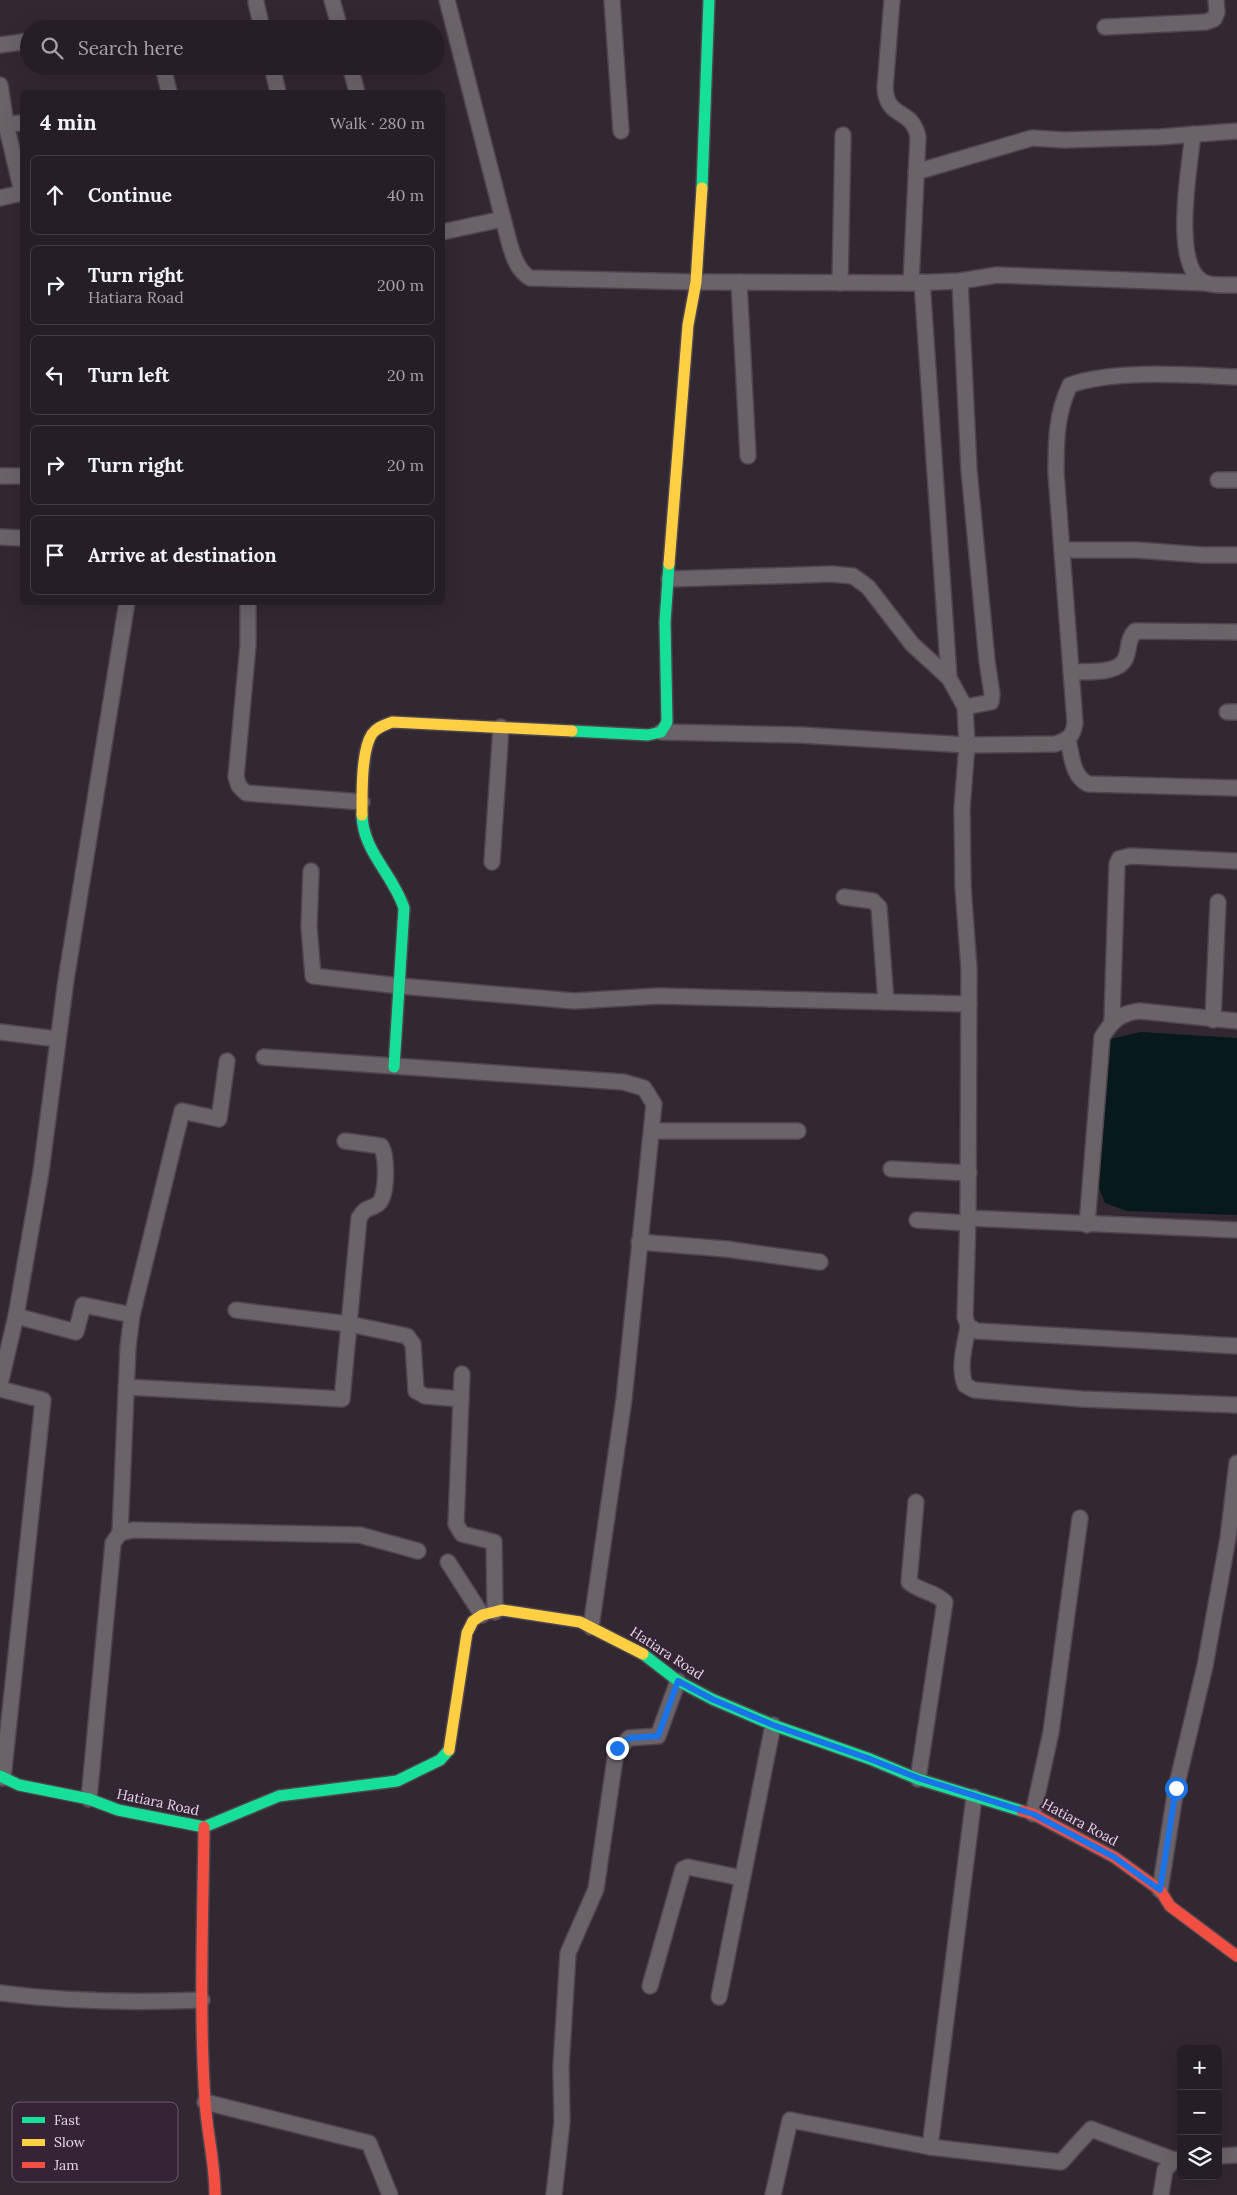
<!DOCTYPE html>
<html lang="en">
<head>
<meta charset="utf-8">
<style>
  :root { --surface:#261e26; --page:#322b32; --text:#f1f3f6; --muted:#a4a2a7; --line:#423c43 }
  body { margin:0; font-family:Lora,serif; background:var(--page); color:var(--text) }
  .controls { position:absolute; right:15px; bottom:15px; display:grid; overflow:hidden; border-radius:8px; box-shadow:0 5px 20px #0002 }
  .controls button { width:45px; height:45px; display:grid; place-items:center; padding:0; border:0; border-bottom:1px solid var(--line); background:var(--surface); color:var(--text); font:25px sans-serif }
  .stop { position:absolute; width:15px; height:15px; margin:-11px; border:4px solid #1a73e8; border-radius:50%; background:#fff }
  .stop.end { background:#1a73e8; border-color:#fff; box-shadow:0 1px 5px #0008 }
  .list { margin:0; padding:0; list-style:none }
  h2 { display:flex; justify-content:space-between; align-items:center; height:65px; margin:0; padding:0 20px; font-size:21px }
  h2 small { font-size:16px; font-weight:400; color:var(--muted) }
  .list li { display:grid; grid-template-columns:32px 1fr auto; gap:15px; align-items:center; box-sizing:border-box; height:80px; margin:0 10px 10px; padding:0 10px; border:1px solid var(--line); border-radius:8px }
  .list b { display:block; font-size:19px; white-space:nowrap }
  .list p { margin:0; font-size:16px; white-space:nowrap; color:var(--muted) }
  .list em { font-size:16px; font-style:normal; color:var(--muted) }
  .icon { flex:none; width:28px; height:28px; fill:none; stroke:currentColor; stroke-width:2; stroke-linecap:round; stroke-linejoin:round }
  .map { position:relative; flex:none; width:1237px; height:2195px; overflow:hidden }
  .search { position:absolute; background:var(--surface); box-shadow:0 5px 20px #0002; left:20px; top:20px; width:425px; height:55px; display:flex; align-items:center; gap:12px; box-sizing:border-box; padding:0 18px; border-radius:28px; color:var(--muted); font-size:19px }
  .panel { position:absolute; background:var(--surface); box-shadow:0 5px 20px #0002; left:20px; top:90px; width:425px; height:515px; border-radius:8px }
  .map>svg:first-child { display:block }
  .water { fill:#08191b }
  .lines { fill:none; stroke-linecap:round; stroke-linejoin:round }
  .street-casing { stroke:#4e454e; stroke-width:18 }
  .fast-casing { stroke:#4e454e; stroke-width:14 }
  .slow-casing { stroke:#4e454e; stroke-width:14 }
  .jam-casing { stroke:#4e454e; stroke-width:14 }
  .street { stroke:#6b636a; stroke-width:15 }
  .fast { stroke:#16e098; stroke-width:11 }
  .slow { stroke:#ffcf43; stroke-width:11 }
  .jam { stroke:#f24e42; stroke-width:11 }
  .route { stroke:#1a73e8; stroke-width:6 }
  .labels { text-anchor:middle; stroke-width:4; stroke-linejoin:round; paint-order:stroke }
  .street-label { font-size:14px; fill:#e3d7e2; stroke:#362436 }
  .key { fill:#362436; stroke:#6a5a6a; stroke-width:1 }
  .key-label { font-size:14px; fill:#e3d7e2 }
</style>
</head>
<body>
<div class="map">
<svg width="1237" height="2195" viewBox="0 0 1237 2195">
  <rect width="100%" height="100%" fill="#322832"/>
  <polygon class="water" points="1141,1032 1237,1038 1237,1215 1127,1211 1105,1203 1093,1173 1104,1057 1110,1039"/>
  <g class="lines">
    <g class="street-casing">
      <g id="street">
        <polyline points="332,0 340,29"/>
        <polyline points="612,0 621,131"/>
        <path d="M 892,0 L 885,88 C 887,120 912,107 918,137 L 911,283"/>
        <polyline points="256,2 262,29"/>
        <polyline points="1105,27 1206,22 1214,19 1217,12 1216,0"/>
        <polyline points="0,45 29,41"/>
        <polyline points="163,66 169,92"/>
        <polyline points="272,66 278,92"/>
        <polyline points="350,66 357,92"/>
        <polyline points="0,85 6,124 22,192"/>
        <polyline points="6,124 22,123"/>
        <path d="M 1193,134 C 1190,164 1170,271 1206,283 C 1215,286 1228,285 1237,285"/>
        <polyline points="916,172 1032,138 1064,140 1160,137 1237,131"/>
        <polyline points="0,198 22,193"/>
        <path d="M 503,219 C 509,238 512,268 530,278 L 696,282 L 911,283 L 960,281 L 997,275 L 1206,283"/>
        <polyline points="442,232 503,219 447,0"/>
        <polyline points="960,281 969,470 987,661 992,694 991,702 965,707"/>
        <polyline points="739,282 748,456"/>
        <polyline points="922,282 949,678 965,707 967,745 962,808 963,887 969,969 968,1218 1237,1230"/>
        <polyline points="840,283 843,135"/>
        <polyline points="0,476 22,476"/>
        <polyline points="1218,480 1237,480"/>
        <polyline points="0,537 22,538"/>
        <polyline points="1062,550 1136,550 1203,555 1237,555"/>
        <polyline points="669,579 832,574 853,576 868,587 912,644 949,678"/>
        <polyline points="248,602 248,645 236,777 239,786 246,793 362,802"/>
        <path d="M 1071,672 C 1087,671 1120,675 1126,657 C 1130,647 1127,640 1135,631 L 1237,632"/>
        <polyline points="1227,712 1237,712"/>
        <path d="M 661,732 L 801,735 L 967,745 L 1055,744 C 1068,740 1073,737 1075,723 L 1056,473 C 1056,442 1056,414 1070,385 C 1114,369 1189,375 1237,377"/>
        <path d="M 1068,740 C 1072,756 1072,776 1088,784 L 1237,788"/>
        <polyline points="492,862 501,727"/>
        <polyline points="311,871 309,927 313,976 400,986 574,1001 659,996 969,1004"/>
        <polyline points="844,897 873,901 879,907 886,1002"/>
        <polyline points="1213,1020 1218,902"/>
        <polyline points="1112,1021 1117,864 1119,859 1130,856 1237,861"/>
        <polyline points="0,1032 57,1039"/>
        <polyline points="264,1057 623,1082 644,1088 654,1104 624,1399 591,1627"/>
        <polyline points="652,1131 798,1131"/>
        <polyline points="891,1169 969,1173"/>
        <polyline points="968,1218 965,1317 968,1326 977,1331 1237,1346"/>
        <polyline points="917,1220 968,1223"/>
        <path d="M 1087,1225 L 1102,1037 C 1112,1021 1120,1013 1140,1011 L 1237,1021"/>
        <polyline points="639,1242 726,1249 820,1262"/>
        <polyline points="236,1310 349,1324 407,1336 413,1344 416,1391 425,1396 461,1399"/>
        <polyline points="16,1316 76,1332 83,1305 132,1315"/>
        <path d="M 968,1326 C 965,1346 958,1366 965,1385 L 974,1390 L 1082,1399 L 1237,1405"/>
        <polyline points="462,1374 456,1524 462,1534 494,1542 495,1612"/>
        <polyline points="0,1384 16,1316 41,1172 66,980 127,602"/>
        <path d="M 126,1387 L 342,1399 L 359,1218 C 366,1206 369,1210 378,1204 C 388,1196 387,1155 381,1146 L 345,1141"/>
        <polyline points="0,1389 43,1400 3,1778"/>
        <path d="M 916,1502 L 909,1582 C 920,1592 934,1591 945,1602 L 918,1779"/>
        <polyline points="120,1533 128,1347 132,1315 182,1111 219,1119 227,1061"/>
        <polyline points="448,1562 482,1615"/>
        <polyline points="89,1799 113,1543 120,1533 133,1530 360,1535 418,1551"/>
        <polyline points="1033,1814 1051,1732 1080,1518"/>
        <polyline points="1160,1890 1176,1788 1205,1666 1228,1538 1237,1463"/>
        <polyline points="650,1986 683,1869 688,1867 742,1878"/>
        <path d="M 0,1993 C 68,2002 134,2003 202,2000"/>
        <polyline points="719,1997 773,1725"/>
        <polyline points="205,2102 369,2143 390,2195"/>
        <polyline points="930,2147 974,1797"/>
        <polyline points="1218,2156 1237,2155"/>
        <polyline points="554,2195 562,2122 561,2067 568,1953 596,1889 616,1752 629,1738 658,1736 678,1681"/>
        <polyline points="773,2195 790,2120 930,2147 1061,2162 1091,2129 1174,2160 1181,2159"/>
        <polyline points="1161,2195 1165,2170 1174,2160"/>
      </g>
    </g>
    <g class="fast-casing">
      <g id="fast">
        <polyline points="702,188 709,0"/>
        <polyline points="572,731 648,735 661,732 667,722 665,622 669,564"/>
        <path d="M 362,815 C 363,852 393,874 404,908 L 394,1067"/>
        <polyline points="643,1654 678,1681 712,1699 773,1725 870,1759 918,1779 1022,1811"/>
        <polyline points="0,1776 19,1785 89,1799 118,1810 204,1827 279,1796 397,1781 440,1760 449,1750"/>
      </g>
    </g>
    <g class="slow-casing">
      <g id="slow">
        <polyline points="669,564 688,325 696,282 702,188"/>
        <path d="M 362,815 C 362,795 361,750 372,734 C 377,727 385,725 392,722 L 572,731"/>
        <polyline points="449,1750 467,1633 473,1621 482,1615 502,1610 580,1622 643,1654"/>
      </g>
    </g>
    <g class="jam-casing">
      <g id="jam">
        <polyline points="1022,1811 1033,1814 1114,1857 1160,1890 1170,1906 1237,1956"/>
        <path d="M 204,1827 C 203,1918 199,2010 205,2101 C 207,2133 215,2163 215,2195"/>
      </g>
    </g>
    <use href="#street" class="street"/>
    <use href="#fast" class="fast"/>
    <use href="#slow" class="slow"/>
    <use href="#jam" class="jam"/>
  </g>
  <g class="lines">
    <polyline class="route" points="617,1748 629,1738 658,1736 678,1681 712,1699 773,1725 870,1759 918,1778 1033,1814 1114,1857 1160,1890 1176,1788"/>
  </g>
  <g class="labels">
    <g class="street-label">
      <text transform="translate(667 1653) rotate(33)" y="5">Hatiara Road</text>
      <text transform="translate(158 1802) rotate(12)" y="5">Hatiara Road</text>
      <text transform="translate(1080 1822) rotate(28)" y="5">Hatiara Road</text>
    </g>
  </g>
  <rect x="12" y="2102" width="166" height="80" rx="8" class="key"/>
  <rect x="22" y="2117" width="23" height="6" fill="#16e098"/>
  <rect x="22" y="2139" width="23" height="7" fill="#ffcf43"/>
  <rect x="22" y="2162" width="23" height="6" fill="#f24e42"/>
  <g class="key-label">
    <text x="54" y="2125">Fast</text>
    <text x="54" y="2147">Slow</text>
    <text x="54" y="2170">Jam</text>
  </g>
</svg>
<div class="controls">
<button>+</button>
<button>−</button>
<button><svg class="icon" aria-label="layers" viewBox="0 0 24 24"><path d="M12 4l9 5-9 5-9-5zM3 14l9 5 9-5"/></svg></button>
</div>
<div class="stop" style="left:1176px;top:1788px"></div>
<div class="stop end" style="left:617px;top:1748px"></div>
<div class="search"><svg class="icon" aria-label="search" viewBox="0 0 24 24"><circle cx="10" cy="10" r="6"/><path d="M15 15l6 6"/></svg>Search here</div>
<section class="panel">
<h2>4 min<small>Walk · 280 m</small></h2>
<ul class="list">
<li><svg class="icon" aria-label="ahead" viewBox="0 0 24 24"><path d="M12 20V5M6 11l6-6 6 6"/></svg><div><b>Continue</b></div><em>40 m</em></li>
<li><svg class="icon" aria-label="right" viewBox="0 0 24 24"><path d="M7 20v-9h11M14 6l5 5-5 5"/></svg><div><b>Turn right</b><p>Hatiara Road</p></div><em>200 m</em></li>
<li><svg class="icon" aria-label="left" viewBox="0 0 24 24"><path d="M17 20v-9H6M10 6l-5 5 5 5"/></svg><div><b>Turn left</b></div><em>20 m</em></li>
<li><svg class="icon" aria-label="right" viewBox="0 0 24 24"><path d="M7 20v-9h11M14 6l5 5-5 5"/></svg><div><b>Turn right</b></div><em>20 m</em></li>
<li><svg class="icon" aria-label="arrive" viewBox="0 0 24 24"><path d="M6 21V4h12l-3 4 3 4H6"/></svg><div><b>Arrive at destination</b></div></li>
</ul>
</section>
</div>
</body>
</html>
